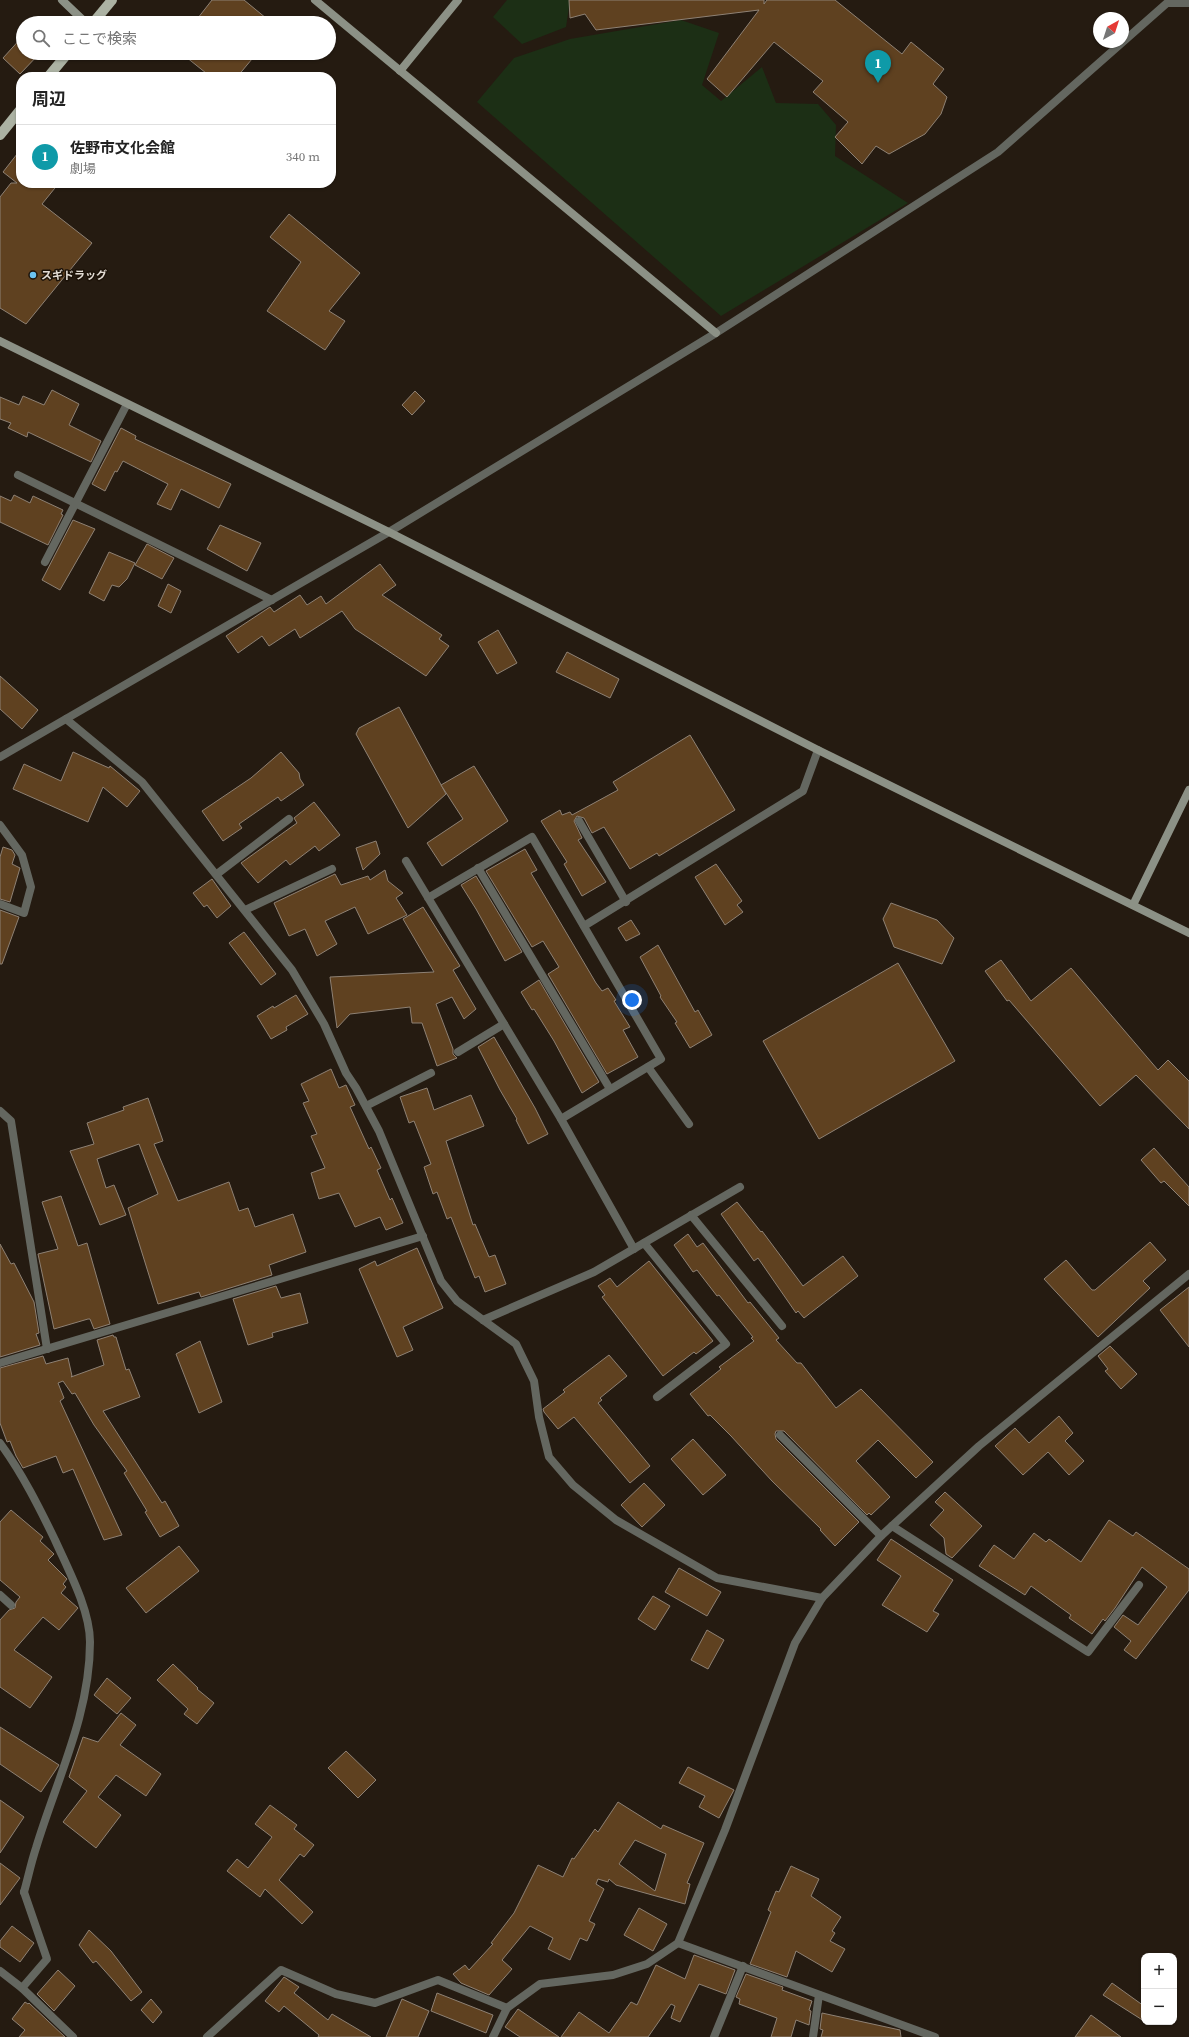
<!DOCTYPE html>
<html lang="ja">
<head>
<meta charset="utf-8">
<style>
  :root { --surface:#fff; --page:#f2f2f2; --text:#222; --muted:#767676; --line:#e0e0e0; --accent:#436a80 }
  body { margin:0; font-family:"Source Serif 4","Noto Sans JP",serif; background:var(--page); color:var(--text) }
  .controls { position:absolute; right:12px; bottom:12px; display:grid; overflow:hidden; border-radius:8px; box-shadow:0 1px 3px #0004 }
  .controls button { width:36px; height:36px; display:grid; place-items:center; padding:0; border:0; border-bottom:1px solid var(--line); background:var(--surface); color:var(--text); font:20px sans-serif }
  .compass { position:absolute; left:1093px; top:12px; width:36px; height:36px; border-radius:50%; background:var(--surface); box-shadow:0 1px 3px #0004; rotate:39deg }
  .you { position:absolute; left:632px; top:1000px; width:14px; height:14px; margin:-10px; border:3px solid #fff; border-radius:50%; background:#1a73e8; box-shadow:0 0 0 6px #1a73e833 }
  .badge { display:grid; place-items:center; width:26px; height:26px; border-radius:50%; background:var(--accent); color:#fff; font-size:13px; font-weight:700 }
  .pin { position:absolute; translate:-50% -33px; filter:drop-shadow(0 1px 2px #0008) }
  .pin::after { content:''; position:absolute; top:21px; width:14px; height:12px; background:inherit; clip-path:polygon(0 0,100% 0,50% 100%) }
  .list { margin:0; padding:0; list-style:none }
  h2 { display:flex; justify-content:space-between; align-items:center; height:52px; margin:0; padding:0 16px; font-size:17px }
  h2 small { font-size:13px; font-weight:400; color:var(--muted) }
  .list li { display:grid; grid-template-columns:26px 1fr auto; gap:12px; align-items:center; box-sizing:border-box; height:64px; padding:0 16px; border-top:1px solid var(--line) }
  .list b { display:block; font-size:15px; white-space:nowrap }
  .list p { margin:0; font-size:13px; white-space:nowrap; color:var(--muted) }
  .list em { font-size:13px; font-style:normal; color:var(--muted) }
  .icon { flex:none; width:22px; height:22px; fill:none; stroke:currentColor; stroke-width:2; stroke-linecap:round; stroke-linejoin:round }
  .map { position:relative; flex:none; width:1189px; height:2037px; overflow:hidden }
  .search { position:absolute; background:var(--surface); box-shadow:0 1px 3px #0004; left:16px; top:16px; width:320px; height:44px; display:flex; align-items:center; gap:10px; box-sizing:border-box; padding:0 14px; border-radius:22px; color:var(--muted); font-size:15px }
  .panel { position:absolute; background:var(--surface); box-shadow:0 1px 3px #0004; left:16px; top:72px; width:320px; height:116px; border-radius:16px }
  .map>svg:first-child { display:block }
  .green { fill:#1c2f15 }
  .building { fill:#5f4120; stroke:#8e8174; fill-rule:evenodd }
  .lines { fill:none; stroke-linecap:round; stroke-linejoin:round }
  .lane { stroke:#646760; stroke-width:8 }
  .street { stroke:#646760; stroke-width:8 }
  .secondary { stroke:#8c9186; stroke-width:8 }
  .primary { stroke:#acb2a3; stroke-width:10 }
  .poi-dot { fill:#6bc3f2; stroke:#1c1208; stroke-width:1.5 }
  .labels { text-anchor:middle; stroke-width:3; stroke-linejoin:round; paint-order:stroke }
  .poi-label { font-size:11px; font-weight:bold; fill:#e3dcd4; stroke:#1c1208; text-anchor:start }
</style>
</head>
<body>
<div class="map">
<svg width="1189" height="2037" viewBox="0 0 1189 2037">
  <rect width="100%" height="100%" fill="#251b11"/>
  <g class="green">
    <polygon points="507,0 570,0 566,27 522,44 493,17"/>
    <polygon points="681,20 719,33 702,85 721,101 762,67 776,103 818,104 836,125 835,156 908,203 721,316 477,102 514,58 570,39"/>
  </g>
  <g class="building">
    <polygon points="212,0 244,0 272,23 194,23"/>
    <polygon points="569,0 764,0 764,4 767,0 835,0 902,54 911,42 944,69 933,84 947,97 941,114 925,134 889,154 876,146 862,164 835,137 848,122 813,92 823,81 774,42 727,97 707,79 759,10 596,30 585,14 570,18"/>
    <polygon points="23,36 23,53 40,53 20,74 3,58"/>
    <polygon points="181,53 257,53 237,77 211,77"/>
    <polygon points="21,149 21,183 59,183 42,204 92,243 26,324 0,308 0,197 11,183 17,183 3,172"/>
    <polygon points="289,214 360,273 329,311 345,321 325,350 267,311 301,262 270,237"/>
    <polygon points="52,390 79,404 69,425 101,441 91,462 28,432 27,437 8,428 11,423 0,419 0,397 19,405 23,396 44,405"/>
    <polygon points="415,391 425,401 412,415 402,405"/>
    <polygon points="121,428 136,436 135,439 231,484 219,508 181,489 171,510 157,504 168,484 123,461 117,472 115,471 105,491 92,484"/>
    <polygon points="14,495 30,503 33,496 63,510 61,514 63,515 48,545 0,522 0,496 11,501"/>
    <polygon points="73,520 95,529 60,590 42,580"/>
    <polygon points="220,525 261,543 247,571 207,549"/>
    <polygon points="147,544 174,558 162,579 135,565"/>
    <polygon points="109,552 135,563 127,579 119,587 112,585 104,601 89,593"/>
    <polygon points="380,564 396,585 382,595 442,635 439,639 449,646 426,676 355,629 342,611 300,638 295,629 269,646 262,636 238,653 226,636 270,607 274,612 300,595 307,605 321,596 326,604"/>
    <polygon points="168,584 181,591 171,613 158,606"/>
    <polygon points="498,630 517,663 497,674 478,642"/>
    <polygon points="567,652 619,679 610,698 556,672"/>
    <polygon points="0,676 38,710 22,729 0,709"/>
    <polygon points="399,707 446,794 408,828 356,734 359,728"/>
    <polygon points="690,735 735,810 659,856 657,853 630,869 604,827 592,833 584,818 577,816 574,821 582,838 578,840 606,882 582,896 564,864 567,862 541,821 560,810 562,815 570,812 572,815 618,790 613,782"/>
    <polygon points="73,752 109,768 110,766 140,791 127,807 103,787 88,822 13,789 24,764 61,781"/>
    <polygon points="281,752 299,773 300,779 304,785 281,801 278,797 239,824 242,828 223,841 202,811 251,778"/>
    <polygon points="474,766 508,821 442,866 427,843 463,819 441,785"/>
    <polygon points="314,802 340,835 319,851 315,846 290,865 286,860 258,883 241,863 297,823 294,818"/>
    <polygon points="376,841 380,854 363,870 356,848"/>
    <polygon points="3,847 12,850 15,855 12,864 20,868 10,902 0,899 0,857"/>
    <polygon points="525,849 537,870 531,873 596,983 602,991 608,988 616,1000 614,1001 630,1027 623,1030 638,1057 607,1074 548,974 559,967 543,941 532,947 486,871"/>
    <polygon points="716,864 742,901 737,905 743,912 725,925 695,877"/>
    <polygon points="385,870 388,881 403,893 396,898 407,915 368,934 355,907 325,921 337,944 317,956 305,929 289,936 274,903 335,874 341,885 368,876 370,880"/>
    <polygon points="476,876 522,952 505,961 476,909 461,885"/>
    <polygon points="212,879 231,906 217,918 207,905 204,907 193,893"/>
    <polygon points="891,903 937,920 954,938 942,964 894,947 883,919"/>
    <polygon points="423,907 460,966 453,970 476,1009 464,1019 452,997 436,1004 453,1049 453,1054 457,1058 437,1066 422,1023 412,1023 410,1007 350,1014 337,1028 330,977 434,972 403,919"/>
    <polygon points="0,910 19,917 2,964 0,964"/>
    <polygon points="631,920 640,934 626,941 618,928"/>
    <polygon points="244,932 276,974 261,985 229,943"/>
    <polygon points="658,945 695,1012 698,1010 712,1035 690,1048 675,1023 677,1022 660,997 661,996 640,957"/>
    <polygon points="1001,960 1031,1001 1071,968 1158,1070 1168,1060 1189,1081 1189,1129 1136,1075 1100,1106 1009,1000 1007,1001 985,971"/>
    <polygon points="898,963 955,1061 819,1139 763,1041"/>
    <polygon points="539,980 599,1082 582,1093 554,1041 534,1009 532,1010 521,992"/>
    <polygon points="296,995 308,1014 286,1027 287,1030 271,1039 257,1016 273,1006 274,1008"/>
    <polygon points="494,1037 535,1108 548,1134 528,1144 516,1120 517,1119 500,1090 478,1047"/>
    <polygon points="331,1069 339,1088 346,1085 355,1105 350,1107 369,1149 371,1147 381,1168 377,1170 390,1200 392,1198 403,1223 386,1230 380,1217 355,1227 339,1193 319,1199 311,1173 325,1168 311,1136 317,1134 303,1103 309,1101 301,1084"/>
    <polygon points="427,1088 434,1110 471,1095 484,1126 446,1141 473,1225 475,1224 489,1257 495,1255 506,1284 485,1292 479,1276 475,1278 451,1217 447,1219 437,1192 433,1194 424,1167 431,1164 414,1121 409,1123 400,1097"/>
    <polygon points="148,1098 163,1141 154,1144 178,1201 229,1182 239,1211 248,1208 255,1227 293,1214 306,1252 269,1265 272,1275 201,1297 199,1292 158,1304 128,1208 158,1194 139,1144 97,1159 106,1188 114,1185 126,1215 100,1225 70,1151 94,1144 87,1123 124,1110 123,1107"/>
    <polygon points="1154,1148 1189,1187 1189,1206 1164,1181 1161,1183 1141,1160"/>
    <polygon points="61,1196 78,1246 87,1243 110,1324 94,1329 90,1319 88,1319 54,1329 38,1254 58,1249 42,1202"/>
    <polygon points="737,1202 761,1232 762,1231 803,1286 843,1256 858,1276 804,1318 798,1311 796,1313 758,1258 754,1261 721,1214"/>
    <polygon points="688,1234 697,1247 703,1243 748,1303 750,1302 779,1338 776,1340 797,1363 801,1363 836,1408 861,1389 933,1462 916,1478 878,1440 856,1461 890,1497 871,1515 869,1513 867,1515 784,1431 776,1431 775,1434 776,1439 859,1522 835,1546 820,1530 821,1529 772,1481 731,1436 710,1415 708,1416 690,1394 721,1369 719,1367 754,1341 751,1338 753,1337 719,1295 717,1296 697,1270 693,1272 674,1245"/>
    <polygon points="1150,1242 1166,1260 1143,1281 1150,1288 1098,1337 1044,1279 1066,1260 1092,1290 1095,1290"/>
    <polygon points="0,1244 11,1264 14,1263 34,1302 39,1333 36,1334 40,1345 0,1357"/>
    <polygon points="417,1248 443,1308 403,1327 413,1350 397,1357 359,1269 375,1261 377,1266"/>
    <polygon points="649,1261 713,1341 696,1354 694,1352 663,1376 602,1297 605,1295 598,1286 610,1278 617,1287"/>
    <polygon points="276,1286 281,1298 300,1293 308,1323 272,1333 273,1337 248,1345 233,1299"/>
    <polygon points="1189,1287 1189,1347 1160,1310"/>
    <polygon points="113,1335 114,1337 116,1337 126,1370 129,1369 140,1397 103,1411 162,1503 165,1501 179,1526 160,1537 145,1512 147,1511 124,1473 127,1471 94,1425 75,1393 72,1394 63,1381 58,1383 64,1398 60,1401 122,1535 104,1540 73,1469 63,1473 56,1456 23,1468 16,1456 10,1441 7,1442 0,1423 0,1368 43,1356 46,1364 68,1358 72,1376 71,1377 104,1365 97,1340"/>
    <polygon points="200,1341 222,1402 199,1413 176,1354"/>
    <polygon points="1110,1346 1137,1374 1121,1389 1105,1371 1108,1369 1098,1356"/>
    <polygon points="609,1355 627,1376 600,1398 602,1400 598,1403 650,1466 630,1483 574,1417 558,1429 544,1412 543,1409 565,1392 563,1390"/>
    <polygon points="1059,1416 1073,1433 1065,1441 1084,1461 1069,1475 1048,1452 1023,1475 995,1446 1015,1428 1029,1443"/>
    <polygon points="693,1439 726,1475 703,1495 671,1459"/>
    <polygon points="644,1483 665,1505 642,1527 621,1505"/>
    <polygon points="945,1492 982,1526 952,1558 946,1554 944,1538 930,1525 944,1510 935,1502"/>
    <polygon points="11,1510 43,1537 40,1541 54,1554 48,1560 67,1579 63,1584 66,1587 61,1593 78,1608 59,1630 43,1617 14,1650 52,1677 30,1708 0,1687 0,1620 9,1610 15,1608 16,1602 20,1597 0,1580 0,1522"/>
    <polygon points="1109,1520 1133,1536 1136,1532 1189,1569 1189,1590 1136,1659 1124,1650 1131,1641 1114,1627 1123,1615 1138,1625 1167,1587 1142,1567 1115,1608 1105,1621 1103,1619 1092,1634 1069,1618 1071,1615 1031,1586 1025,1595 979,1566 994,1545 1014,1559 1034,1533 1046,1542 1049,1539 1081,1562"/>
    <polygon points="891,1539 953,1580 933,1611 939,1614 927,1632 882,1605 901,1576 877,1560"/>
    <polygon points="179,1546 199,1571 146,1613 126,1588"/>
    <polygon points="679,1568 721,1592 707,1616 665,1592"/>
    <polygon points="653,1596 670,1606 655,1630 638,1619"/>
    <polygon points="707,1630 724,1640 708,1669 691,1660"/>
    <polygon points="173,1664 198,1688 197,1689 214,1703 197,1724 184,1714 188,1709 157,1680"/>
    <polygon points="107,1678 131,1698 117,1714 94,1695"/>
    <polygon points="121,1713 136,1725 120,1745 161,1774 146,1796 116,1775 98,1797 121,1815 96,1848 63,1822 87,1791 69,1777 83,1737 98,1742"/>
    <polygon points="0,1727 59,1765 41,1792 0,1764"/>
    <polygon points="346,1751 376,1780 358,1798 328,1768"/>
    <polygon points="688,1767 734,1790 719,1818 699,1807 705,1796 679,1783"/>
    <polygon points="0,1800 24,1817 0,1853"/>
    <path d="M 618,1802 L 661,1829 L 663,1825 L 704,1843 L 687,1883 L 690,1884 L 685,1904 L 616,1885 L 609,1879 L 608,1882 L 598,1879 L 596,1884 L 604,1889 L 589,1921 L 595,1924 L 587,1941 L 580,1938 L 570,1960 L 548,1949 L 553,1938 L 530,1926 L 502,1960 L 512,1969 L 489,1995 L 461,1983 L 453,1974 L 465,1965 L 469,1970 L 493,1944 L 491,1943 L 514,1913 L 538,1865 L 563,1877 L 572,1858 L 574,1859 L 595,1829 L 598,1832 ZM 635,1840 L 666,1854 L 655,1891 L 619,1864 Z"/>
    <polygon points="270,1805 297,1825 294,1829 314,1845 304,1857 300,1854 279,1880 313,1912 302,1924 265,1889 260,1897 227,1871 237,1859 248,1868 272,1837 255,1824"/>
    <polygon points="0,1863 20,1878 0,1905"/>
    <polygon points="791,1866 819,1879 811,1896 841,1917 832,1931 835,1933 830,1941 845,1949 832,1972 796,1951 787,1977 750,1964 771,1912 768,1910 776,1891 779,1892"/>
    <polygon points="639,1908 667,1924 653,1951 624,1935"/>
    <polygon points="12,1926 34,1943 20,1962 0,1947 0,1941"/>
    <polygon points="89,1930 111,1951 142,1992 131,2001 113,1980 96,1961 93,1963 79,1945"/>
    <polygon points="694,1955 735,1970 726,1994 699,1984 680,2022 671,2018 675,2006 671,2004 648,2037 561,2037 579,2012 609,2033 631,2002 637,2005 656,1965 685,1979"/>
    <polygon points="58,1970 75,1986 54,2011 37,1994"/>
    <polygon points="746,1974 783,1987 782,1990 812,2001 809,2010 811,2011 809,2025 796,2020 791,2037 771,2037 777,2018 739,2004 740,1999 736,1997"/>
    <polygon points="284,1977 299,1987 294,1993 328,2020 332,2014 371,2037 318,2037 319,2035 284,2006 279,2012 265,2001"/>
    <polygon points="1112,1983 1144,2006 1144,2021 1103,1995"/>
    <polygon points="437,1993 493,2015 486,2033 431,2011"/>
    <polygon points="151,1999 162,2012 153,2023 141,2010"/>
    <polygon points="402,1999 429,2011 418,2037 386,2037"/>
    <polygon points="25,2002 28,2004 29,2003 65,2037 19,2037 25,2030 12,2019"/>
    <polygon points="518,2009 559,2037 520,2037 505,2027"/>
    <polygon points="822,2013 900,2030 901,2037 821,2037 823,2030 820,2029"/>
    <polygon points="1091,2015 1121,2037 1075,2037"/>
  </g>
  <g class="lines">
    <g class="lane">
      <polyline points="0,825 22,855 31,887 24,913 0,904"/>
      <polyline points="22,1988 47,1959 24,1892"/>
    </g>
    <g class="street">
      <polyline points="18,475 272,600"/>
      <polyline points="45,562 127,404"/>
      <polyline points="66,719 142,782 292,970 324,1024 346,1073 356,1088 379,1131 441,1281 457,1301 516,1344 534,1381 539,1417 549,1457 573,1485 616,1520 717,1578 822,1598"/>
      <polyline points="0,757 389,532 716,333 998,152 1167,3 1189,3"/>
      <polyline points="579,821 626,902"/>
      <polyline points="406,861 561,1119 661,1059 532,837 428,898"/>
      <polyline points="478,868 610,1089"/>
      <polyline points="217,874 289,819"/>
      <polyline points="245,910 332,869"/>
      <polyline points="584,926 803,791 818,750"/>
      <polyline points="458,1052 504,1024"/>
      <polyline points="648,1067 689,1124"/>
      <polyline points="366,1106 431,1073"/>
      <polyline points="0,1111 11,1121 47,1349"/>
      <polyline points="561,1119 634,1249"/>
      <polyline points="691,1215 782,1326"/>
      <polyline points="644,1243 726,1344 657,1397"/>
      <polyline points="483,1320 594,1272 740,1187"/>
      <polyline points="0,1363 423,1236"/>
      <polyline points="780,1435 881,1536"/>
      <path d="M 0,1443 C 22,1473 39,1507 55,1540 C 68,1569 90,1610 90,1642 C 90,1715 56,1781 36,1848 C 31,1863 28,1878 24,1892"/>
      <polyline points="892,1526 1088,1652 1139,1585"/>
      <polyline points="0,1595 11,1605"/>
      <polyline points="678,1943 935,2037"/>
      <polyline points="0,1971 22,1988 73,2037"/>
      <polyline points="207,2037 281,1970 336,1994 375,2003 438,1980 507,2008"/>
      <polyline points="493,2037 507,2008 540,1984 613,1975 647,1964 678,1943 725,1830 795,1643 822,1598 881,1536 979,1446 1189,1274"/>
      <polyline points="714,2037 743,1966"/>
      <polyline points="813,2037 819,1995"/>
    </g>
    <g class="secondary">
      <polyline points="62,0 86,23"/>
      <polyline points="315,0 716,333"/>
      <polyline points="400,71 458,0"/>
      <polyline points="0,341 389,532 818,750 1189,933"/>
      <polyline points="1133,905 1189,790"/>
    </g>
    <g class="primary">
      <polyline points="93,23 112,0"/>
      <polyline points="48,77 68,53"/>
      <polyline points="0,135 21,109"/>
    </g>
  </g>
  <circle class="poi-dot" cx="33" cy="275" r="4"/>
  <g class="labels">
    <g class="poi-label">
      <text x="41" y="279">スギドラッグ</text>
    </g>
  </g>
</svg>
<div class="controls">
<button>+</button>
<button>−</button>
</div>
<svg class="compass" viewBox="-18 -18 36 36"><path d="M0-13l5 13h-10z" fill="#e53935"/><path d="M0 13l5-13h-10z" fill="#767676"/></svg>
<div class="you"></div>
<div class="pin badge" style="left:878px;top:83px;background:#0f9aa8">1</div>
<div class="search"><svg class="icon" aria-label="search" viewBox="0 0 24 24"><circle cx="10" cy="10" r="6"/><path d="M15 15l6 6"/></svg>ここで検索</div>
<section class="panel">
<h2>周辺<small></small></h2>
<ul class="list">
<li><span class="badge" style="background:#0f9aa8">1</span><div><b>佐野市文化会館</b><p>劇場</p></div><em>340 m</em></li>
</ul>
</section>
</div>
</body>
</html>
